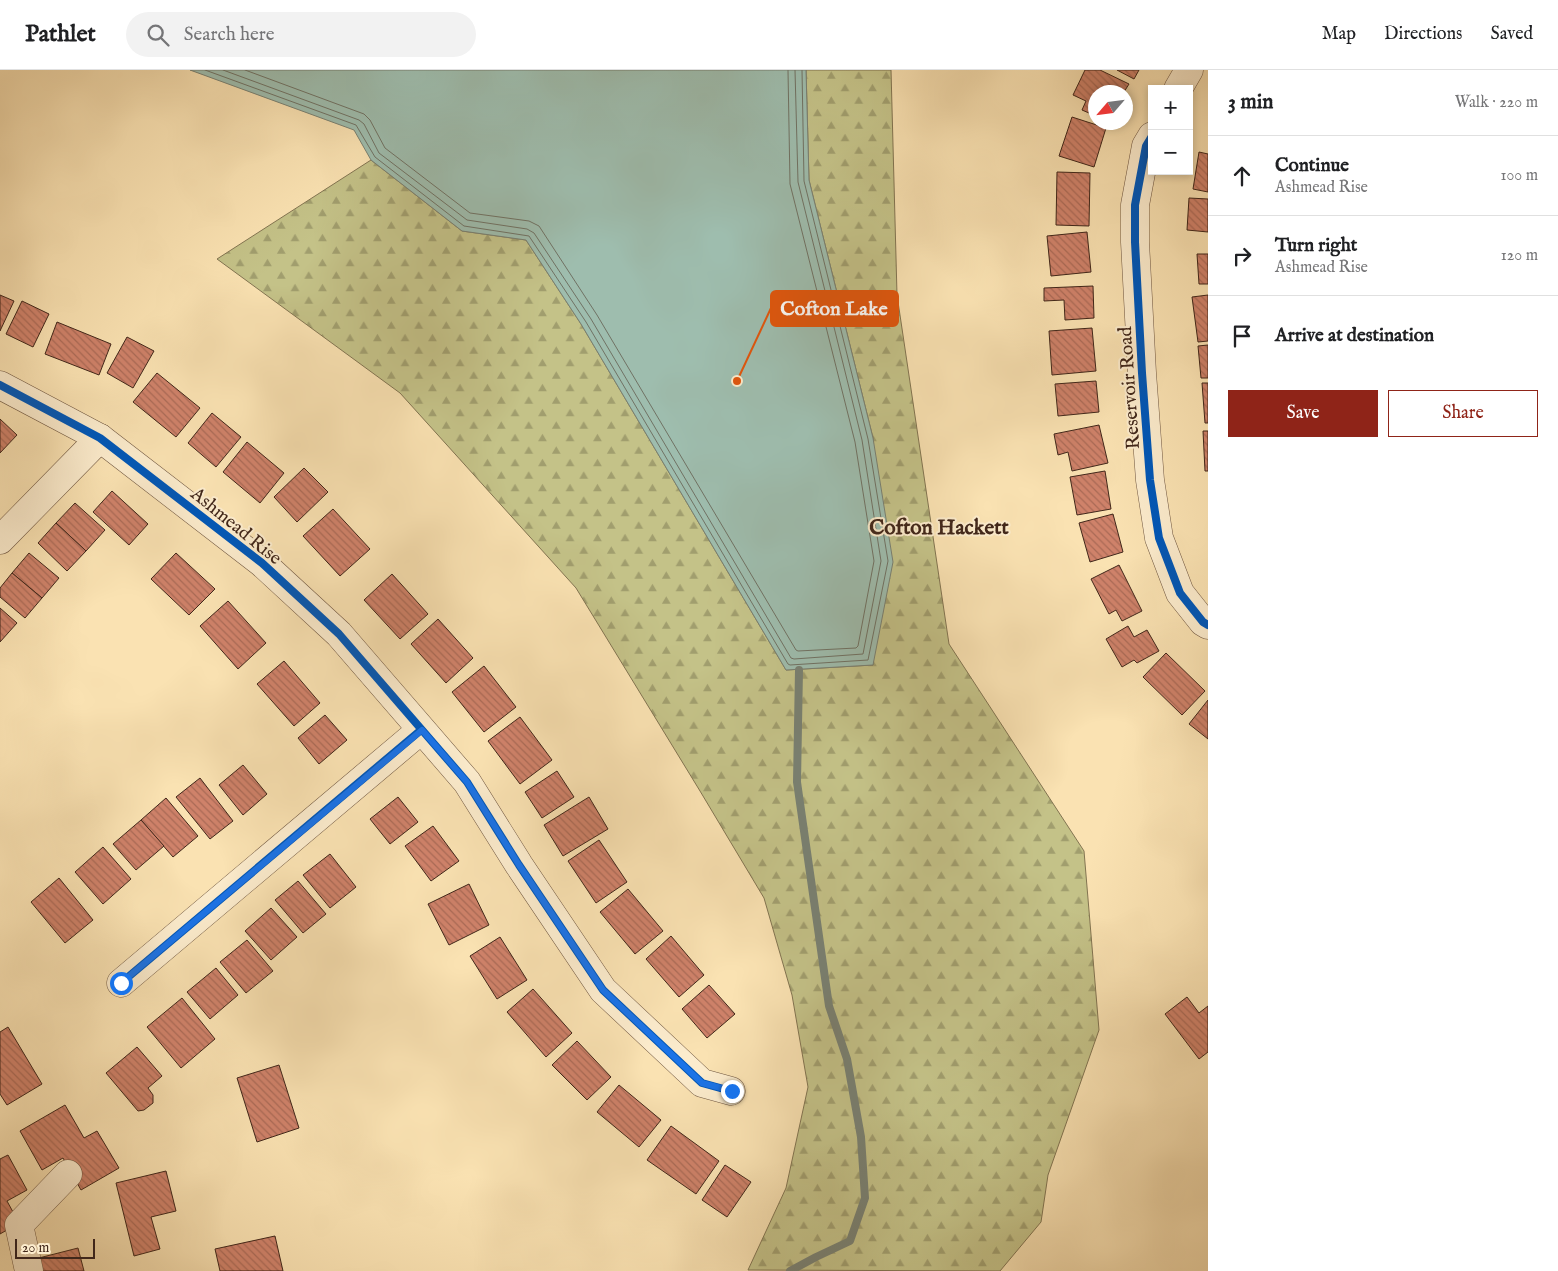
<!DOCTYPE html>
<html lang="en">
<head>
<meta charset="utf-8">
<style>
  :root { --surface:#fff; --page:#f2f2f2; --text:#202124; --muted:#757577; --line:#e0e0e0; --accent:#8f2418 }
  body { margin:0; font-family:"IM FELL English",serif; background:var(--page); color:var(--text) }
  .controls { position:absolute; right:15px; top:15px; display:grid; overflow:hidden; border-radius:0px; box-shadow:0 2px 8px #0003 }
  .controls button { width:45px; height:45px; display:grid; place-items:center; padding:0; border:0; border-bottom:1px solid var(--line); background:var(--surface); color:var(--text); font:25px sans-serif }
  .compass { position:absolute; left:1088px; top:15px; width:45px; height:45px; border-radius:50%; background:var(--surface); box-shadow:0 2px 8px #0003; rotate:242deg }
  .scale { position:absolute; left:15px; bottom:12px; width:80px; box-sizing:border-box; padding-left:5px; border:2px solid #41271a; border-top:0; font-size:14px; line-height:18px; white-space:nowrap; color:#41271a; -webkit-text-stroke:4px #fceccd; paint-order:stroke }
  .stop { position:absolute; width:15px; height:15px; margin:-11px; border:4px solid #1a73e8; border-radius:50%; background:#fff }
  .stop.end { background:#1a73e8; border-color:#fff; box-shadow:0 1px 5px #0008 }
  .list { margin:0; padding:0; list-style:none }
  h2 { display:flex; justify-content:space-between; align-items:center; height:65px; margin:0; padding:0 20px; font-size:21px }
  h2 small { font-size:16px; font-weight:400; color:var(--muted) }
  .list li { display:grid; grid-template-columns:32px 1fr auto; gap:15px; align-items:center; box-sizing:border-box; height:80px; padding:0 20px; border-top:1px solid var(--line) }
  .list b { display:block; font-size:19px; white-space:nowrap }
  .list p { margin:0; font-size:16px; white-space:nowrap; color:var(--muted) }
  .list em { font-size:16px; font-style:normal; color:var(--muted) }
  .actions { display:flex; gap:10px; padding:15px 20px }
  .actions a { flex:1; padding:11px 0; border:1px solid var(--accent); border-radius:0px; text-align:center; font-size:18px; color:var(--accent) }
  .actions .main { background:var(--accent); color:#fff }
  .icon { flex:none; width:28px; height:28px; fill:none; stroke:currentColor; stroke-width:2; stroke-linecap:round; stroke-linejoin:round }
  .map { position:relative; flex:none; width:1208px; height:1201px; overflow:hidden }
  header { display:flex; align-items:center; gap:30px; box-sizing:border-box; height:70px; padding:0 25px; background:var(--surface); border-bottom:1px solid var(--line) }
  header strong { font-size:24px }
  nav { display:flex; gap:28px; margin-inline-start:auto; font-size:18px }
  .search { width:350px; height:45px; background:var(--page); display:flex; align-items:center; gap:12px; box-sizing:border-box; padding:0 18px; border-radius:28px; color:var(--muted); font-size:19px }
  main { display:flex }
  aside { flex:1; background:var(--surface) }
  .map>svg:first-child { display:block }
  .forest { fill:url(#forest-firs); stroke:#827451 }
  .water { fill:#9ebdae; stroke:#798173 }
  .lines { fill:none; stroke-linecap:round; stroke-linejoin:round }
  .shore { stroke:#707264; stroke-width:1 }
  .stream { stroke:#798173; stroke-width:8 }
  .building { fill:url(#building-back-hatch); stroke:#41271a }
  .minor-casing { stroke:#6f5640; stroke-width:29 }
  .minor { stroke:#fceccd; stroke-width:28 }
  .cycleway-casing { stroke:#fceccd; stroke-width:11 }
  .cycleway { stroke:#0057b8; stroke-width:8 }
  .route { stroke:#1a73e8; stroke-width:6 }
  .labels { text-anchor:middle; stroke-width:4; stroke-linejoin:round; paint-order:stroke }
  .street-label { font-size:19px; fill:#41271a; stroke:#fceccd }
  .quarter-label { font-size:21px; font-weight:bold; fill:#41271a; stroke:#fceccd }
  .leader { fill:none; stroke:#e0560d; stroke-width:2 }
  .callout-dot { fill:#e0560d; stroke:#fceccd; stroke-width:2 }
  .callout { fill:#e0560d; stroke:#e0560d; stroke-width:2 }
  .callout-label { font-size:20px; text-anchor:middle; font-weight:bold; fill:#fff }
</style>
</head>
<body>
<header>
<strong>Pathlet</strong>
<div class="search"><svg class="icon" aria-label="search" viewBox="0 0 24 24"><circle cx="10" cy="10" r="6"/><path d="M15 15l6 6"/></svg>Search here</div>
<nav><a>Map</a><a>Directions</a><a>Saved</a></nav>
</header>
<main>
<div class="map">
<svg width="1208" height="1201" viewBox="0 0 1208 1201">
  <defs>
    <pattern id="forest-firs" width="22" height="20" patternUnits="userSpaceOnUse" patternTransform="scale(1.25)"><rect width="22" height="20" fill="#c4c288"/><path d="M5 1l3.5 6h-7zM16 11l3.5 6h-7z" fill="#a19e6e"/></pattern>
    <pattern id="building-back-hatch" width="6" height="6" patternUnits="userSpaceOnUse" patternTransform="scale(1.25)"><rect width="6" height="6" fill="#cf826a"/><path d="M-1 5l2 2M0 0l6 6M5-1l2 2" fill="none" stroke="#aa6a56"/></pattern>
  </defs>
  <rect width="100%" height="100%" fill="#fae2b2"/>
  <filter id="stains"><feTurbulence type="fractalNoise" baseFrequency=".004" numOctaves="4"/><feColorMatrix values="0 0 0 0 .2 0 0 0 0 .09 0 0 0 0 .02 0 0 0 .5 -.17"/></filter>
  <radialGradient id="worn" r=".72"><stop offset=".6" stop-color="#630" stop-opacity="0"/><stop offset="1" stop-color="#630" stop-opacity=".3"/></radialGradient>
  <polygon class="forest" points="806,0 891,0 897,225 949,574 1084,781 1099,960 1048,1105 1041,1152 1000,1201 748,1200 786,1118 808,1017 792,925 764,828 700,721 576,518 400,323 217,189 371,90 462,161 526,170 581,254 786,600 873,595 873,368 809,110"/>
  <polygon class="water" points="190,0 806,0 809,110 873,368 893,492 873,595 786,600 581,254 526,170 462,161 371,90 354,60"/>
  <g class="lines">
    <g class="shore">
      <polyline points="205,0 356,55 375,87 464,156 529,166 586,252 788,594 790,595 868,590 888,491 868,369 804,111 802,0"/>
      <polyline points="223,0 359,50 364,54 379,83 467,150 527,159 534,163 591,249 791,588 794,589 863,584 881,491 862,370 798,112 795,0"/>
      <polyline points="245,0 364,44 370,50 385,78 470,143 529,151 539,156 597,245 796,580 798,581 856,578 858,576 874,491 855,372 790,114 788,0"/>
    </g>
    <polyline class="stream" points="790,1201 816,1187 850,1171 865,1128 861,1067 847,989 829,936 797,712 799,600"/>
  </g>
  <g class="building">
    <polygon points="1085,0 1100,0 1129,14 1124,22 1096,22 1096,46 1082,40 1086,31 1073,25"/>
    <polygon points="1117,0 1139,0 1134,9"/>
    <polygon points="1072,47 1106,58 1094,97 1059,86"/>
    <polygon points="1199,82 1208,84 1208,122 1193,119"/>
    <polygon points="1057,102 1090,103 1089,156 1056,155"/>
    <polygon points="1189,128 1208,129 1208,162 1187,160"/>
    <polygon points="1087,162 1091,202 1051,206 1047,166"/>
    <polygon points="1197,184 1208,184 1208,214 1199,214"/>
    <polygon points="1093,216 1094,248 1065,250 1064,230 1044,231 1044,218"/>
    <polygon points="0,225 14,231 0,261"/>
    <polygon points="1208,225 1208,271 1198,272 1192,227"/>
    <polygon points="22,231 49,244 33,277 6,264"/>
    <polygon points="57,252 111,274 99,305 45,284"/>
    <polygon points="1092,258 1096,301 1052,305 1049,261"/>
    <polygon points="127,267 154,281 133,318 107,303"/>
    <polygon points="1208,275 1208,308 1201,308 1198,276"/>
    <polygon points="157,303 200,338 176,367 133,332"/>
    <polygon points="1096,311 1099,342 1058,346 1055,314"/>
    <polygon points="1202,313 1208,313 1208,353 1205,353"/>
    <polygon points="212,343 241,367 216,397 188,373"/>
    <polygon points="0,349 17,365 0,383"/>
    <polygon points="1099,355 1108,393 1072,401 1068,382 1058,385 1054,364"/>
    <polygon points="1203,361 1208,361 1208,401 1205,401"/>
    <polygon points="247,372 284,403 260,433 223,402"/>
    <polygon points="304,398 328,422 297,452 274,427"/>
    <polygon points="1105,401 1111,439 1077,445 1070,407"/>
    <polygon points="112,421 148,454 129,475 93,442"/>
    <polygon points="75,433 105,460 86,481 56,453"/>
    <polygon points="333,439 370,479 340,506 303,466"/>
    <polygon points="1113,444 1123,482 1090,492 1079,453"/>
    <polygon points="56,453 86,481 67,501 38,473"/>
    <polygon points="29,483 59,508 42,528 12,503"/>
    <polygon points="176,483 215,519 189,545 151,509"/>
    <polygon points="1119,495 1142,541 1122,551 1116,540 1109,544 1091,509"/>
    <polygon points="12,503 42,528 25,548 0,527 0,518"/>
    <polygon points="392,504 428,544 400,569 364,530"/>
    <polygon points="228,531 266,573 238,599 200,556"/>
    <polygon points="0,538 17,553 0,572"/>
    <polygon points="438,549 473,588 446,613 411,574"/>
    <polygon points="1128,556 1134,567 1147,560 1159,581 1137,593 1134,590 1122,597 1106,569"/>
    <polygon points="1166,583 1205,621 1182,645 1143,607"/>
    <polygon points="284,591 320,633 294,656 257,614"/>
    <polygon points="484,596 516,637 484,662 452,622"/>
    <polygon points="1208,630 1208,669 1189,654"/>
    <polygon points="325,645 347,670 319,694 298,668"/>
    <polygon points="520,647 552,690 520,714 488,671"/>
    <polygon points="243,695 267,724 243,745 219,715"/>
    <polygon points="557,701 574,727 542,748 525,722"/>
    <polygon points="200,708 233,751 210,769 176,727"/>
    <polygon points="398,727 418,752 390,774 370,749"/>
    <polygon points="589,727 608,759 563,786 544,755"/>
    <polygon points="166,728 198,766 173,787 141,750"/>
    <polygon points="141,750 164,776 136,800 113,774"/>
    <polygon points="433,756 459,791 431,811 405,776"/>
    <polygon points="599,770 627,812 596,833 568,791"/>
    <polygon points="103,777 131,809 103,834 75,802"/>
    <polygon points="330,784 356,817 330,838 303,805"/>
    <polygon points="59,808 93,850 65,873 31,832"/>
    <polygon points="298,811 326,844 303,863 275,830"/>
    <polygon points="469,814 489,855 449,875 428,834"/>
    <polygon points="628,819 663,861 635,884 600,842"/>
    <polygon points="271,838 297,867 271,890 245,861"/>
    <polygon points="671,866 704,905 679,927 646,889"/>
    <polygon points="500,867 527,910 497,929 470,886"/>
    <polygon points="247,870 273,901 246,923 220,892"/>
    <polygon points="216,898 238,925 210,949 187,922"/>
    <polygon points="709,915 735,944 707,968 682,939"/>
    <polygon points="533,919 572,963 546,987 507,942"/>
    <polygon points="1187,927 1199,943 1208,936 1208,982 1199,989 1165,944"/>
    <polygon points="182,928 215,969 181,998 147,957"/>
    <polygon points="8,957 42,1014 7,1035 0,1024 0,962"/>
    <polygon points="577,971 611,1007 587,1030 552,995"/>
    <polygon points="137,977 162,1006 148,1018 153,1025 153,1033 144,1040 138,1041 106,1003"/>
    <polygon points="279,995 299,1058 257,1072 237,1008"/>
    <polygon points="619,1015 661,1050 639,1077 597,1042"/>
    <polygon points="65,1035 84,1068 97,1061 119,1098 81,1120 63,1088 42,1100 20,1061"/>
    <polygon points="671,1056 719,1091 696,1124 647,1090"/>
    <polygon points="8,1085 27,1120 7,1131 19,1153 0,1164 0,1089"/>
    <polygon points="725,1095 751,1112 727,1147 702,1130"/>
    <polygon points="166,1101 176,1141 151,1147 160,1179 134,1186 116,1113"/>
    <polygon points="275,1166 283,1201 220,1201 215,1179"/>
    <polygon points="78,1178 84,1201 34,1201 31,1190"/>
  </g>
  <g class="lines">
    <g class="minor-casing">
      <g id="minor">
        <polyline points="1178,19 1189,0"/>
        <polyline points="1152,66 1146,76 1135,135 1135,172 1142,303 1150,410 1159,468 1180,523 1203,552 1208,555"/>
        <polyline points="0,315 100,368 262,493 339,564 467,712 519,795 603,920 702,1013 731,1021"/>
        <polyline points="0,470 100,368"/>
        <polyline points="121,913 421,660"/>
        <polyline points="29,1201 19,1155 68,1104"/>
      </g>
    </g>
    <use href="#minor" class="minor"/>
    <g class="cycleway-casing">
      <g id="cycleway">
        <polyline points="1152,66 1146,76 1135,135 1135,172 1142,303 1150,410 1159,468 1180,523 1203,552 1208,555"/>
        <polyline points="0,315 100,368 262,493 339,564 467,712 519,795 603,920 702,1013 731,1021"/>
        <polyline points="121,913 421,660"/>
      </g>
    </g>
    <use href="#cycleway" class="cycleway"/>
  </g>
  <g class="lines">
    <polyline class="route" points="121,913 422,660 467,712 519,795 603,920 702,1013 732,1021"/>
  </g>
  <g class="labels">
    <g class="street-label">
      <text transform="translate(1128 318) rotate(-94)" y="7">Reservoir Road</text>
      <text transform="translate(237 455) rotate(39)" y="7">Ashmead Rise</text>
    </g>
    <g class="quarter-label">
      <text x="939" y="464">Cofton Hackett</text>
    </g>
  </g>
  <path class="leader" d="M737 311L771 238"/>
  <circle class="callout-dot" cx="737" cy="311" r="5"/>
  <rect class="callout" x="771" y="221" width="127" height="35" rx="5"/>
  <g class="callout-label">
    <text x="834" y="245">Cofton Lake</text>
  </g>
  <rect width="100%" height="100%" filter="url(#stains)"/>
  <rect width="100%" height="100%" fill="url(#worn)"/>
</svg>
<div class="controls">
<button>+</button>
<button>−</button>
</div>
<svg class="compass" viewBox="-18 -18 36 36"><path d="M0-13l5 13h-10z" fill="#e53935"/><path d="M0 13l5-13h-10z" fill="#757577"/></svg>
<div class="scale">20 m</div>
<div class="stop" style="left:121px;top:913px"></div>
<div class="stop end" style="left:732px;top:1021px"></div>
</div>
<aside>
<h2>3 min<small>Walk · 220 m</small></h2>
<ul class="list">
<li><svg class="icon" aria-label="ahead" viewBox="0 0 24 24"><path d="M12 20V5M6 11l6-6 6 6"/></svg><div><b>Continue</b><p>Ashmead Rise</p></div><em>100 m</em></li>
<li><svg class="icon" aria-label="right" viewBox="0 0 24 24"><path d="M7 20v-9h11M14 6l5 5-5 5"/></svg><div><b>Turn right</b><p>Ashmead Rise</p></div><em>120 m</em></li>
<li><svg class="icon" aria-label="arrive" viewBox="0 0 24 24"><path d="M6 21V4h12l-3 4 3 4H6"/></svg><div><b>Arrive at destination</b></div></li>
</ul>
<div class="actions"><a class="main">Save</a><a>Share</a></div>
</aside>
</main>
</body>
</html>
